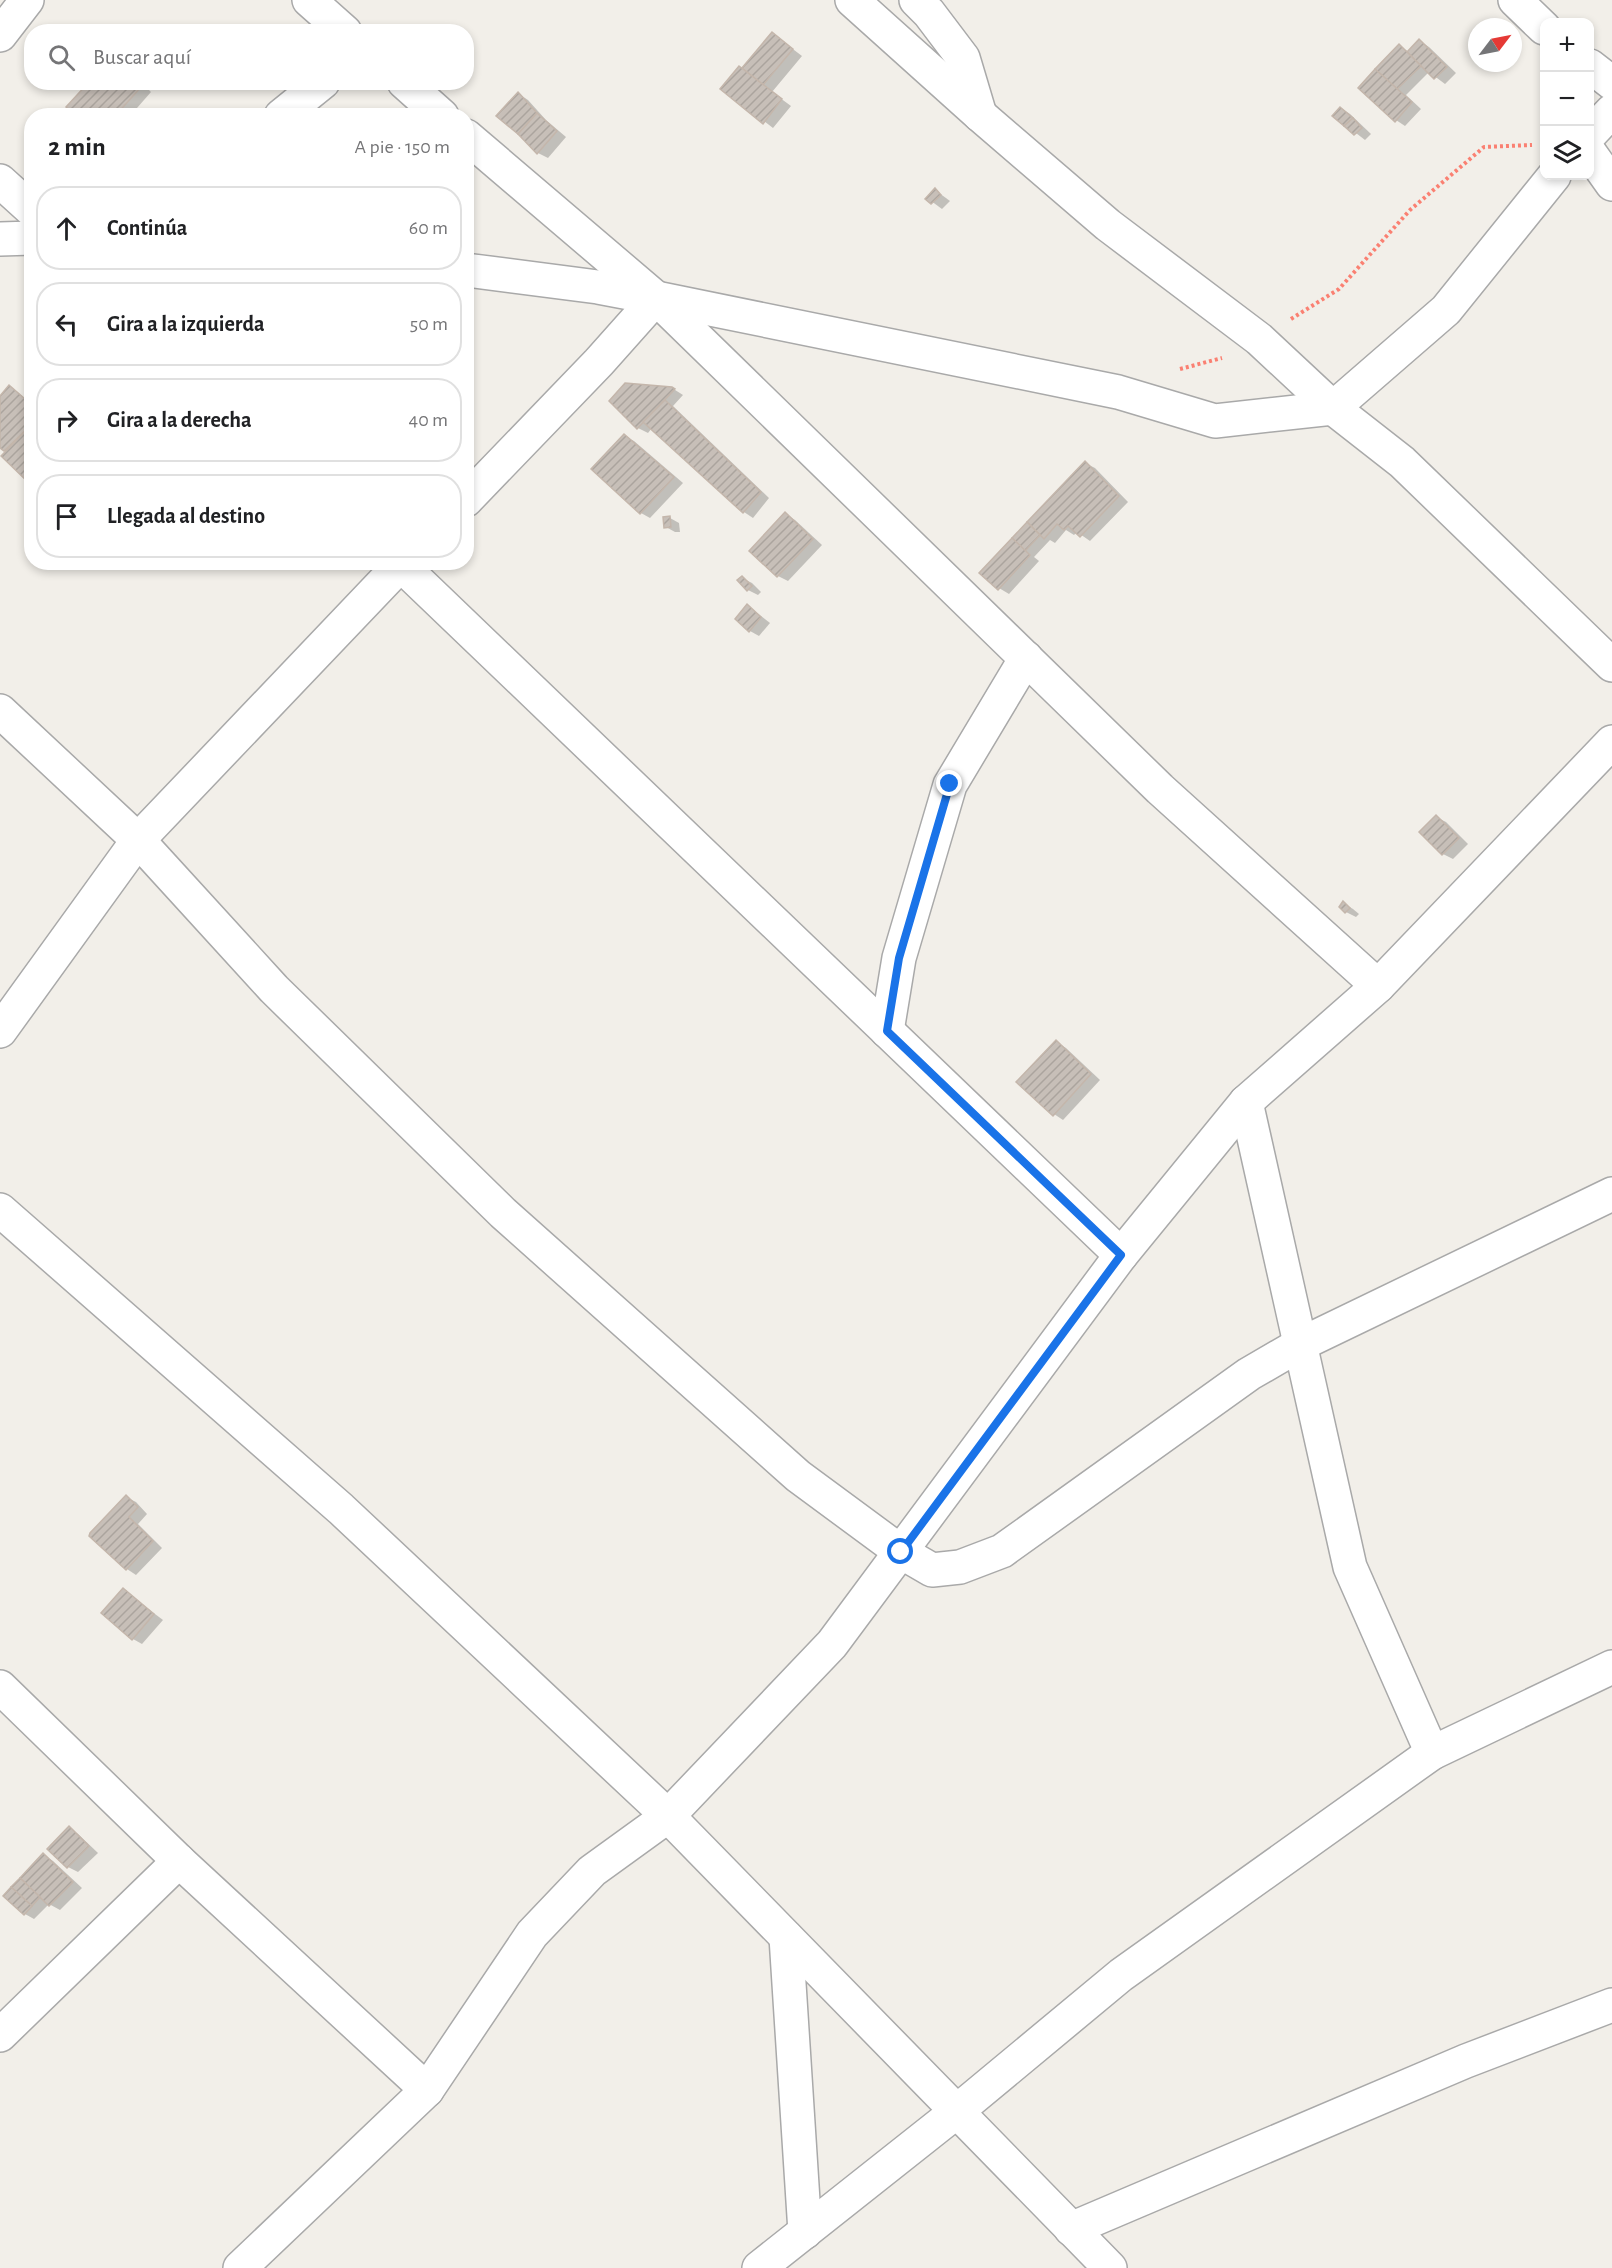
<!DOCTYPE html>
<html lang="es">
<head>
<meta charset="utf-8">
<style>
  :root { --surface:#fff; --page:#f6f6f6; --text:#202124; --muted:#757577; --line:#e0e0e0 }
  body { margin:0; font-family:"Alegreya Sans",sans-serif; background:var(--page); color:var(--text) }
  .controls { position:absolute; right:18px; top:18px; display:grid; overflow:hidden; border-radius:12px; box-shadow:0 3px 9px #0003 }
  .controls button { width:54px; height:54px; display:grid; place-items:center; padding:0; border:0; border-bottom:2px solid var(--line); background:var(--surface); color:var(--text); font:30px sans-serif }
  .compass { position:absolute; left:1468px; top:18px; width:54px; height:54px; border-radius:50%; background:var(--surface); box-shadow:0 3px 9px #0003; rotate:58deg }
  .stop { position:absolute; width:18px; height:18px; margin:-14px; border:4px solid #1a73e8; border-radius:50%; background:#fff }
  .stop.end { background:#1a73e8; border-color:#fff; box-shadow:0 2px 6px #0008 }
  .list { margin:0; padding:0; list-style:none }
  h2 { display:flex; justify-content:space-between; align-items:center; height:78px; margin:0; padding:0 24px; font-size:26px }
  h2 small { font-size:20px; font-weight:400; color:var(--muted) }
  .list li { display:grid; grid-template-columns:39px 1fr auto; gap:18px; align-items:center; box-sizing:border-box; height:84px; margin:0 12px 12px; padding:0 12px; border:2px solid var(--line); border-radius:24px }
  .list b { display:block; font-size:22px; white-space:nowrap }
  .list em { font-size:20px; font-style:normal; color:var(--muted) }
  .icon { flex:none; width:33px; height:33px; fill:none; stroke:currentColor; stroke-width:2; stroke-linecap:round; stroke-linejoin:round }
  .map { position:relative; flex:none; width:1612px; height:2268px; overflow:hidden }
  .search { position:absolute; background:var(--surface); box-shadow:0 3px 9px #0003; left:24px; top:24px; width:450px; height:66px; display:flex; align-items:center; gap:15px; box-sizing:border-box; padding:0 21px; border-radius:24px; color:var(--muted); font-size:22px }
  .panel { position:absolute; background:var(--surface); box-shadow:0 3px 9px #0003; left:24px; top:108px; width:450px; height:462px; border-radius:24px }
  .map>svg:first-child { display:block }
  .shadow { fill:#0003 }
  .building { fill:url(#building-hatch); stroke:#c4b6ab; stroke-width:1.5 }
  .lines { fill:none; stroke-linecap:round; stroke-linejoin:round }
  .minor-casing { stroke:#a9a9a9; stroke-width:36 }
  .path { stroke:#fa8072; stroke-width:4; stroke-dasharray:3 3; stroke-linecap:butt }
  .minor { stroke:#fff; stroke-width:33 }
  .route { stroke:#1a73e8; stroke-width:8 }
</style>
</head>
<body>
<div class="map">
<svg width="1612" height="2268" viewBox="0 0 1612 2268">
  <defs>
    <pattern id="building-hatch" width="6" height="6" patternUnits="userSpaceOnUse" patternTransform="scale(1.5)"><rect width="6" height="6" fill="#c7bfb8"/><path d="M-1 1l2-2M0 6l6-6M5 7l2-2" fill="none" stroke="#aba49e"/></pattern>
  </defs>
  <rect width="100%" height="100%" fill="#f2efe9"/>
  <g class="shadow">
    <polygon points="773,34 802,56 772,92 791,106 773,128 722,89"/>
    <polygon points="1420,41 1429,47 1456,73 1445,84 1429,72 1406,95 1421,109 1405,126 1396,120 1399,46 1409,52"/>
    <polygon points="91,82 141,82 151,92 130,116 77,116"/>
    <polygon points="519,94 528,100 546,120 566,137 548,158 538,153 498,116"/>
    <polygon points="1341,108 1350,114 1371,134 1365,140 1334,116"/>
    <polygon points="935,190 950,201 942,209 927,198"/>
    <polygon points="10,387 32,404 32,483 0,445 0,398"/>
    <polygon points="672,388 683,395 673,406 769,498 753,518 744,512 652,428 648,433 638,428"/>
    <polygon points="624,436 634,441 683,483 650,518 641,513"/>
    <polygon points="1085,463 1095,468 1128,502 1090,541 1077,532 1074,535 1066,530 1055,543 1050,540 1034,557 1039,561 1009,594 999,588"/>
    <polygon points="785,514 795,520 822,545 788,581 778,576"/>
    <polygon points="670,518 679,523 680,532 675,532 666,527"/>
    <polygon points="742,578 752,583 761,592 758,595 748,590"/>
    <polygon points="748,606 770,623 759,636 750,631"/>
    <polygon points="1436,817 1446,822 1468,844 1453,859 1443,854 1421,832"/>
    <polygon points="1343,903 1353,909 1359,914 1356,917 1346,912 1341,907"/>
    <polygon points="1056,1042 1066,1048 1100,1080 1063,1120 1054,1114"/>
    <polygon points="126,1497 136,1502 147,1514 138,1524 162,1548 136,1575 127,1569"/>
    <polygon points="123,1590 163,1620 142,1644 133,1639"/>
    <polygon points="69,1828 78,1834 98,1853 78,1872 68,1867 49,1849"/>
    <polygon points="44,1855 53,1861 82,1888 60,1910 49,1904 34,1919 25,1914"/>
  </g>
  <g class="building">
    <polygon points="772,32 793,49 763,85 742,68"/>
    <polygon points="1419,39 1447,67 1434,79 1407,52"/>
    <polygon points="1399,44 1421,66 1397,89 1375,69"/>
    <polygon points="739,66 782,99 763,124 720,89"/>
    <polygon points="1375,69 1412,102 1395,122 1358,88"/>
    <polygon points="89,82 139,82 142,86 115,116 75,116 66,107"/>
    <polygon points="518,92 537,113 518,134 496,116"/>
    <polygon points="1340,107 1353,118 1344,126 1332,116"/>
    <polygon points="537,113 557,131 537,154 518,134"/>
    <polygon points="1353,118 1362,128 1354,135 1344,126"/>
    <polygon points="935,188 941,195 931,204 925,199"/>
    <polygon points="625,383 672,387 675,389 637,429 609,401"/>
    <polygon points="9,385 32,405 32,424 4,451 0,448 0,396"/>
    <polygon points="665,400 761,492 743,513 643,422"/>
    <polygon points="32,424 32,486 1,456"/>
    <polygon points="624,434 674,477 640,514 591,469"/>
    <polygon points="1085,461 1119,496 1080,537 1068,526 1064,530 1057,524 1044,539 1027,522"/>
    <polygon points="785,512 813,539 777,577 749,551"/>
    <polygon points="670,516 671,527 664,528 663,517"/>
    <polygon points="1027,522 1040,535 1025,551 1012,538"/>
    <polygon points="1012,538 1030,555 998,590 979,573"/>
    <polygon points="742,576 752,586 747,591 737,580"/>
    <polygon points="747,604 761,617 749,632 735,619"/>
    <polygon points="1436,815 1459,838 1442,855 1419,832"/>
    <polygon points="1343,901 1350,908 1345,913 1339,907"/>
    <polygon points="1056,1040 1091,1074 1053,1116 1016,1082"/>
    <polygon points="126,1495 138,1507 129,1517 153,1541 126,1570 89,1536 90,1533"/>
    <polygon points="123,1588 154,1614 132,1640 101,1613"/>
    <polygon points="69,1826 89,1846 67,1868 47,1849"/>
    <polygon points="43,1853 73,1882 49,1906 20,1878"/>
    <polygon points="20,1878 40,1897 32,1906 11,1887"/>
    <polygon points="11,1887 32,1906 24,1915 3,1896"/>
  </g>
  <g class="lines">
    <g class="minor-casing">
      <g id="minor">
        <polyline points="309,0 345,32"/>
        <polyline points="852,0 980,115 1108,225 1259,339 1333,408 1402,462 1612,665"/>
        <polyline points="916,0 929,13 963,58 980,115"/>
        <polyline points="1515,0 1544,28"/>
        <polyline points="0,35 27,0"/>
        <polyline points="1590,66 1612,83"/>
        <polyline points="404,82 442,116"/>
        <polyline points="281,116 323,82"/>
        <polyline points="1590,134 1612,111"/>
        <polyline points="466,136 656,298 1160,789 1378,986"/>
        <polyline points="1590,153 1612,184"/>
        <polyline points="0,181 32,210"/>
        <polyline points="0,239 32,238"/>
        <polyline points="466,270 598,287 656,298 1118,392 1215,421 1333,408 1446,310 1554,176"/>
        <polyline points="466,500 599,362 656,298"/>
        <polyline points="398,562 1121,1255"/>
        <polyline points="0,711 138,840 274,989 503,1213 798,1476 901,1552 932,1570 960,1567 1002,1551 1249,1374 1299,1345 1612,1194"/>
        <polyline points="0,1031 138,840 403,562"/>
        <polyline points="887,1031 899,958 950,785 1026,658"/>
        <polyline points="1246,1102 1350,1567 1432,1753"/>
        <polyline points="0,1210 341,1509 668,1816 1110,2268"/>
        <polyline points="0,1687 179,1861 427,2090"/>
        <polyline points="786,1937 805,2232"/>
        <polyline points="0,2035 179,1861"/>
        <polyline points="1071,2229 1466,2061 1612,2005"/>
        <polyline points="240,2268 427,2090 532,1934 592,1871 668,1816 832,1644 1121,1255 1246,1102 1378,986 1612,742"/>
        <polyline points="759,2268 956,2112 1121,1975 1432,1753 1612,1667"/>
      </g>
    </g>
    <g class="path">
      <polyline points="1291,319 1339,289 1410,210 1484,147 1532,145"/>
      <polyline points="1180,369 1222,358"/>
    </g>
    <use href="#minor" class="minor"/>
  </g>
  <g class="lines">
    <polyline class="route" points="901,1552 1121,1255 887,1031 899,958 950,784"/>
  </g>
</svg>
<div class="controls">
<button>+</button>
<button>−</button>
<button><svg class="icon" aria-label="layers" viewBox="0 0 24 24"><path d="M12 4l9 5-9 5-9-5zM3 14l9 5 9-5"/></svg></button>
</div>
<svg class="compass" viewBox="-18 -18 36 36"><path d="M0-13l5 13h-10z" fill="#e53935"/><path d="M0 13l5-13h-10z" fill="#757577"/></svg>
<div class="stop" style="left:901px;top:1552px"></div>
<div class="stop end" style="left:950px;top:784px"></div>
<div class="search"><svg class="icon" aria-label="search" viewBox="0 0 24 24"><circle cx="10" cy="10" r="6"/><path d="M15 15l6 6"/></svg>Buscar aquí</div>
<section class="panel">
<h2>2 min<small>A pie · 150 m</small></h2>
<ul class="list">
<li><svg class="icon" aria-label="ahead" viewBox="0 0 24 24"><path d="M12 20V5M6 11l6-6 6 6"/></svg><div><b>Continúa</b></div><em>60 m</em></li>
<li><svg class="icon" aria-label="left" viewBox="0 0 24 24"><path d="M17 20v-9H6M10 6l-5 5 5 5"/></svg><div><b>Gira a la izquierda</b></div><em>50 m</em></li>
<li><svg class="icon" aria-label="right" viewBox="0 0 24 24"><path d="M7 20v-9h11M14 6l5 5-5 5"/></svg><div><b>Gira a la derecha</b></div><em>40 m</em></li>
<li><svg class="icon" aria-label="arrive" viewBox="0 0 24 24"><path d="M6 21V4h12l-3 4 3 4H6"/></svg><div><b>Llegada al destino</b></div></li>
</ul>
</section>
</div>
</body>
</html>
